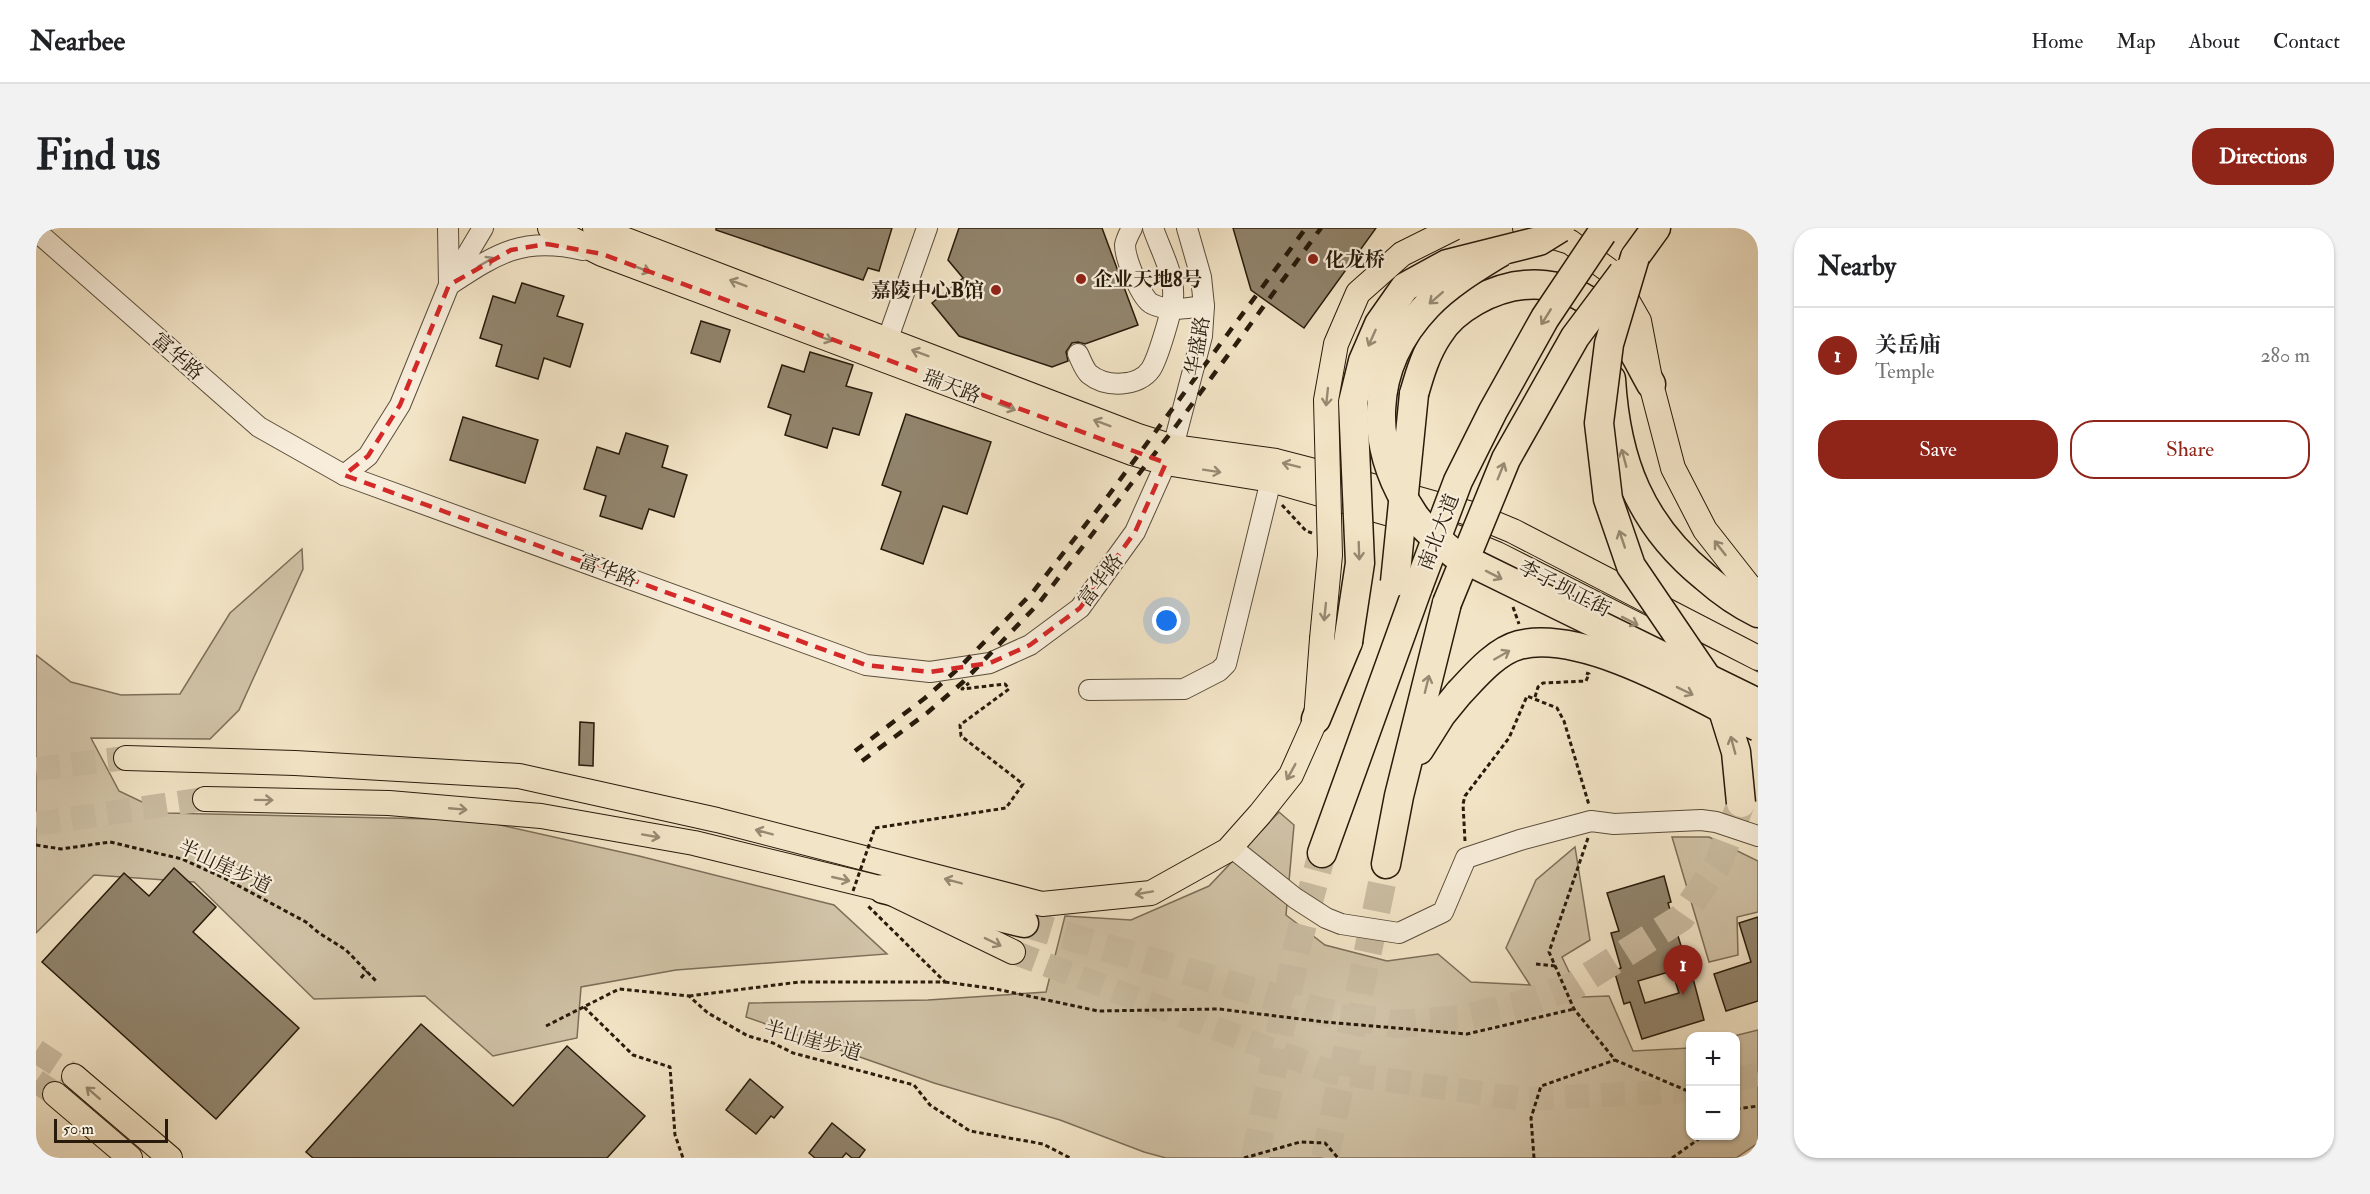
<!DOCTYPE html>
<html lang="en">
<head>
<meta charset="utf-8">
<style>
  :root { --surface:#fff; --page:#f2f2f2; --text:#202124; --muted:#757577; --line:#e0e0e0; --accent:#8f2418 }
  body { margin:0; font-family:"IM FELL Double Pica","Noto Serif SC",serif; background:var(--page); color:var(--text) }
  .controls { position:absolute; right:18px; bottom:18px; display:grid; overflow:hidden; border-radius:12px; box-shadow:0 2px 4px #0004 }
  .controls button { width:54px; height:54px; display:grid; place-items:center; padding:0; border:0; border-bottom:2px solid var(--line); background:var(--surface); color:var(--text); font:30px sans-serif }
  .scale { position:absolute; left:18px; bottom:15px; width:114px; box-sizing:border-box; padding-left:6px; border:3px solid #281b0b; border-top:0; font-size:16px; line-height:21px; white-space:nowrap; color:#281b0b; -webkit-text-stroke:4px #f7edda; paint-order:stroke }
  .you { position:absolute; left:1131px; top:393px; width:21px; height:21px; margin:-15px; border:4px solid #fff; border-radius:50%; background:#1a73e8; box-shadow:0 0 0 9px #1a73e833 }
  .badge { display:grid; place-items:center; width:39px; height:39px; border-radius:50%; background:var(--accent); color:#fff; font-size:20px; font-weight:700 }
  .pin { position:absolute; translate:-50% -50px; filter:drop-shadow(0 2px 3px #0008) }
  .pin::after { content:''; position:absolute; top:32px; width:21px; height:18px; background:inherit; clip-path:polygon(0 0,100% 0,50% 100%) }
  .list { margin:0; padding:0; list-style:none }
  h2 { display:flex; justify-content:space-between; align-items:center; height:78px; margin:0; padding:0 24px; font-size:26px }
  h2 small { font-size:20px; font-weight:400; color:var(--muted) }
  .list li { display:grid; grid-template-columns:39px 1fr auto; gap:18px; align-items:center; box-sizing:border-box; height:96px; padding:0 24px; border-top:2px solid var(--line) }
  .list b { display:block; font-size:22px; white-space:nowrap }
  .list p { margin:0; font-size:20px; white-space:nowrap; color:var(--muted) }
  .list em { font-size:20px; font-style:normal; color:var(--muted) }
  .actions { display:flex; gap:12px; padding:18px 24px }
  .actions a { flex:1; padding:14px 0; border:2px solid var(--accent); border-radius:24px; text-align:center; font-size:21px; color:var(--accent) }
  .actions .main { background:var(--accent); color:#fff }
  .map { position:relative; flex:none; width:1722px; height:930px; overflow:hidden; border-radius:24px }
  header { display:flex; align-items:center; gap:36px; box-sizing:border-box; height:84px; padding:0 30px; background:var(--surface); border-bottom:2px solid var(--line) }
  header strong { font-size:28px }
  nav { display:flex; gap:33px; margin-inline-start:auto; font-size:21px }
  .intro { display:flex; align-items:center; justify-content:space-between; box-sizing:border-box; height:144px; padding:0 36px }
  h1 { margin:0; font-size:42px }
  .button { padding:15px 27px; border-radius:24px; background:var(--accent); color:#fff; font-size:21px; font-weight:700 }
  main { display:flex; gap:36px; padding:0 36px }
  aside { flex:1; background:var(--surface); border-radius:24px; box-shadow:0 2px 4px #0004 }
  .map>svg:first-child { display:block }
  .green { fill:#d0c2a6; stroke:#7c6e58; stroke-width:1.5 }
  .building { fill:#91846c; stroke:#281b0b; stroke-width:1.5; fill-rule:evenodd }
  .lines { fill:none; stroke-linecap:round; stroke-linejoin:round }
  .major-tunnel { stroke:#cabca1; stroke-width:24; stroke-dasharray:24 12; stroke-linecap:butt }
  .highway-tunnel { stroke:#cabca1; stroke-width:28; stroke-dasharray:28 14; stroke-linecap:butt }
  .minor-casing { stroke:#5a4d3a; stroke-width:22 }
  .major-casing { stroke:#281b0b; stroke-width:26 }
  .highway-casing { stroke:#281b0b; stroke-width:31 }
  .path { stroke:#281b0b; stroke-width:3; stroke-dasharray:4.5 3; stroke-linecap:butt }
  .minor { stroke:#f7edda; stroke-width:20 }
  .major { stroke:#f2e4c6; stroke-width:24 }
  .highway { stroke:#f2e4c6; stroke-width:28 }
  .rail { stroke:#281b0b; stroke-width:4.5; stroke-dasharray:10 10; stroke-linecap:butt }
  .major-bridge-casing { stroke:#281b0b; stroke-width:26; stroke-linecap:butt }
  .highway-bridge-casing { stroke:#281b0b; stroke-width:31; stroke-linecap:butt }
  .path-bridge { stroke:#281b0b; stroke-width:3; stroke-dasharray:4.5 3; stroke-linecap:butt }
  .major-bridge { stroke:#f2e4c6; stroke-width:24 }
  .highway-bridge { stroke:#f2e4c6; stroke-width:28 }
  .oneway { stroke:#9a8e7d }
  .oneway2 { stroke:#978a72 }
  .marked { fill:none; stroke:#d62828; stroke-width:4.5; stroke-dasharray:12 8; stroke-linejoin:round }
  .poi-dot { fill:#8f2418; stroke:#f7edda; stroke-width:2 }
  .labels { text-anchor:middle; stroke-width:4.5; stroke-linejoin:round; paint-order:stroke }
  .poi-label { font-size:20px; font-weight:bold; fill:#281b0b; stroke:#f7edda; text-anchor:start }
  .street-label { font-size:20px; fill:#281b0b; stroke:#f7edda }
</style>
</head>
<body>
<header>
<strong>Nearbee</strong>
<nav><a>Home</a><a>Map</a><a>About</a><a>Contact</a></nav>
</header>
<div class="intro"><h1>Find us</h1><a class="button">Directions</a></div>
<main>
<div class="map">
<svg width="1722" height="930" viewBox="0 0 1722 930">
  <rect width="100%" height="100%" fill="#f2e4c6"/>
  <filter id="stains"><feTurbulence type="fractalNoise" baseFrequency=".00333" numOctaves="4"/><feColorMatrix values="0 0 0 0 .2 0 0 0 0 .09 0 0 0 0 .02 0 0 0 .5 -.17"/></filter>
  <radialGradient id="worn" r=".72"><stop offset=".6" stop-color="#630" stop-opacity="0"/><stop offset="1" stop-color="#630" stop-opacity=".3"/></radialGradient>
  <g class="green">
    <polygon points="266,321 267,341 203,482 174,511 55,510 83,563 129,585 442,592 603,628 798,677 851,726 640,742 545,759 541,810 457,828 389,768 278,771 158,654 58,647 0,705 0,427 35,454 85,467 144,466 194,385"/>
    <polygon points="1243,584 1258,597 1250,687 1289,717 1351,733 1402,726 1435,754 1494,757 1470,720 1500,652 1539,619 1554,712 1526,729 1545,769 1573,768 1597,823 1654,820 1654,908 1700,908 1700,808 1698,808 1722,802 1722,915 1700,930 1130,930 1108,924 1024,892 898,855 710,789 713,775 892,772 1010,764 1029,688 1095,692 1173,658"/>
    <polygon points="1636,609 1673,609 1722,633 1722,684 1701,689 1702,727 1673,734"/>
  </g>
  <g class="building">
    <polygon points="680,0 856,0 843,43 832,40 827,52 680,2"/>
    <polygon points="923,0 1066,0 1102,97 1049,116 1042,114 1036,115 1030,124 1032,133 1016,139 923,108 896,75 927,50 912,32"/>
    <polygon points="1197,0 1340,0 1268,100 1215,62"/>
    <polygon points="486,55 528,68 521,88 547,96 534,139 508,130 502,151 460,138 466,117 444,110 457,68 479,75"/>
    <polygon points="665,93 694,102 684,134 655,125"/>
    <polygon points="774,124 817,137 810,158 836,165 823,207 797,200 791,220 749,207 755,187 732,179 746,137 768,144"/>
    <polygon points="870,186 955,214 931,286 907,278 887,336 845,321 865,264 846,257"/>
    <polygon points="427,189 502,212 489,255 414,232"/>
    <polygon points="590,205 632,218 626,239 651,247 638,289 613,281 606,301 564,288 570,268 548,261 561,219 583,226"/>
    <polygon points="544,494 558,495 557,538 543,537"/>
    <polygon points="138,640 180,679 157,704 263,800 180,891 6,734 88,645 113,668"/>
    <path d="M 1628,648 L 1635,674 L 1632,675 L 1646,721 L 1649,720 L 1668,792 L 1606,811 L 1594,774 L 1588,776 L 1578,742 L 1585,740 L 1575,705 L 1583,703 L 1571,665 ZM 1636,743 L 1643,765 L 1609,775 L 1602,753 Z"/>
    <polygon points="1722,689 1722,773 1690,783 1678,746 1715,734 1703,695"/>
    <polygon points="385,796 477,878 531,818 609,888 571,930 277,930 270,924"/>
    <polygon points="714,851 747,879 738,890 735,888 720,906 690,882"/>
    <polygon points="796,895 829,922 823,930 816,930 810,925 806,930 779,930 773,925"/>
  </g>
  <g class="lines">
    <g class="major-tunnel">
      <polyline points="0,541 90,530"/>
      <polyline points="0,596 169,571"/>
      <polyline points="977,724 1295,844 1486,871 1654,863"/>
      <polyline points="0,823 38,848"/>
      <polyline points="1700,852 1722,846"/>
      <polyline points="0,853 19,866"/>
    </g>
    <g class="highway-tunnel">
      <polyline points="988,695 1287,784 1360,796 1424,791 1486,776 1539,757 1645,690 1681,638 1705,575"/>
      <polyline points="1219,930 1262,715 1286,625"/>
      <polyline points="1289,930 1350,636"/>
    </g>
    <g class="minor-casing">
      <g id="minor">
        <path d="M 412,0 L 413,57 C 462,25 487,8 547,22"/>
        <path d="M 1096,0 C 1093,6 1090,11 1089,17 C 1089,30 1105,71 1116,76 C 1132,84 1151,80 1168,78"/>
        <polyline points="0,3 223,199 308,247 830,437 894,444 954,435 994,417 1044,380 1099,304 1137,219 1166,108 1168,78 1165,49 1151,0"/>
        <polyline points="851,113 891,0"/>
        <path d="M 1042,126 C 1045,132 1048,141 1053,146 C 1070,160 1103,159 1115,141 C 1122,130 1136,83 1137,70 C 1139,47 1124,21 1117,0"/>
        <polyline points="308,247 332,228 364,177 413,57 447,0"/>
        <polyline points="1053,462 1148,461 1183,443 1190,436 1235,252"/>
        <polyline points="1195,619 1259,670 1290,690 1305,696 1363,705 1407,684 1430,630 1484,612 1555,593 1578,596 1665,592 1680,594 1722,608"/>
      </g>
    </g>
    <g class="major-casing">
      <g id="major">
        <polyline points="514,0 566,26 1096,225 1130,235 1235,252 1382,294"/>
        <polyline points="559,0 1102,208 1137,219 1240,233 1333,257 1436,286 1477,303 1722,430"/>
        <polyline points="1489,0 1534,14 1575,44 1603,93 1615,156 1637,240 1669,302 1713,358 1722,364"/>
        <polyline points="1420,309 1461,326 1722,458"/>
        <polyline points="90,530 259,535 483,548 681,592 1006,676 1115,665 1192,622 1224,586 1255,547 1280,491 1286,411"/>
        <polyline points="169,571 353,575 505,588 658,615 847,661 977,724"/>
        <polyline points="38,848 134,930"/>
        <polyline points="19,866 94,930"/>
      </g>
    </g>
    <g class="highway-casing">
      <g id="highway">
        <polyline points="1599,29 1620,0"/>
        <path d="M 1575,151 C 1580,233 1604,296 1669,349 C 1686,364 1701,375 1722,385"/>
        <path d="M 1378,166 C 1384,145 1390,125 1402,107 C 1410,93 1425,81 1439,73 C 1486,47 1535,51 1573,90 C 1592,110 1602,133 1615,156"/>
        <polyline points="1280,491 1312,414"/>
        <polyline points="1383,522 1405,487 1423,465"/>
        <polyline points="1286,625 1382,359"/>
        <polyline points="1350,636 1363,568 1411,375"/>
        <polyline points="847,661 988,695"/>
      </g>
    </g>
    <g class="path">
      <polyline points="1246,277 1270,303 1276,305"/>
      <polyline points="1477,379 1483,396"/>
      <polyline points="1499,469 1502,459 1507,455 1550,453 1553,446 1550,445"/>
      <polyline points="839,600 970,580 987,556 925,508 924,497 973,461 969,456 926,461 933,455"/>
      <polyline points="1552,610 1513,724 1538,781 1579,832 1654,864"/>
      <polyline points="1429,613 1427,576 1429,568 1473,510 1491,468 1521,480 1528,493 1553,577"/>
      <polyline points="0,617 25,621 74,614 146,631 188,650 270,694 283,705 310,722 341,754"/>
      <polyline points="1500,736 1519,738"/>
      <polyline points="325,750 331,743"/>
      <polyline points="909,754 960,761 1062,783 1183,781 1289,794 1431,806 1538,781"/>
      <polyline points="653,768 763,754 909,754 832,678"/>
      <polyline points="548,779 597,827 634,839 639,907 647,930"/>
      <polyline points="510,798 583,761 653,768 672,785 712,808 737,815 757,825 878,857 894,877 934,903 1007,916 1034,930"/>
      <polyline points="1700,881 1722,878"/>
      <polyline points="1208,930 1264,914 1289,915 1302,930"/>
      <polyline points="1498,930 1495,890 1505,858 1579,832"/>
      <polyline points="1636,930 1667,908"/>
    </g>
    <use href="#minor" class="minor"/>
    <use href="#major" class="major"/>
    <use href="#highway" class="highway"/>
    <g class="rail">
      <polyline points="819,523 889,470 922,441 996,365 1072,268 1270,0"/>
      <polyline points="826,533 891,485 927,454 1003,375 1140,198 1285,0"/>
    </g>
    <g class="major-bridge-casing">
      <polyline id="major-bridge" points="1286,411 1294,327 1290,172 1300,116 1322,65 1366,26 1418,0"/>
    </g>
    <g class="highway-bridge-casing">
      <g id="highway-bridge">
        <path d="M 1465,24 C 1439,40 1412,56 1391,78 C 1332,140 1332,219 1378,287 C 1388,302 1405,314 1418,326 L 1722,475"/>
        <polyline points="1599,29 1573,116 1563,195 1572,271 1595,338 1682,466 1700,524 1705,575"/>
        <polyline points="1359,354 1378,166"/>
        <polyline points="1382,359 1422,253 1457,183 1509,90 1566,5"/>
        <polyline points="1411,375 1470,231 1539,109 1587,45"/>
        <polyline points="1312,414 1324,335 1317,174 1327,133 1343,96 1369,59 1411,36 1503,13 1524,0"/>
        <path d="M 1423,465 C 1439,448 1460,423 1483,417 C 1549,400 1663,470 1722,499"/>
      </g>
    </g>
    <polyline class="path-bridge" points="817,663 839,600"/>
    <use href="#major-bridge" class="major-bridge"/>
    <use href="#highway-bridge" class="highway-bridge"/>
  </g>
  <defs><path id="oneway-shaft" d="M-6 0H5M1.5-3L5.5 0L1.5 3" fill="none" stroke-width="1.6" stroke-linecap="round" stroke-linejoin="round" transform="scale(1.5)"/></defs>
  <use class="oneway" href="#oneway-shaft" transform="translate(450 34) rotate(-30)"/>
  <g class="oneway2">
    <use href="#oneway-shaft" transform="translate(606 41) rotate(21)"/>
    <use href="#oneway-shaft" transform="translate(702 55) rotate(-159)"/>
    <use href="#oneway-shaft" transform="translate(1400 70) rotate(139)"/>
    <use href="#oneway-shaft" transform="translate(1510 89) rotate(122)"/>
    <use href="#oneway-shaft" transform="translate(788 110) rotate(21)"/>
    <use href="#oneway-shaft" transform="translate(1336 110) rotate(114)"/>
    <use href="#oneway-shaft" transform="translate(884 125) rotate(-159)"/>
    <use href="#oneway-shaft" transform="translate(1291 169) rotate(96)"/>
    <use href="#oneway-shaft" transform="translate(971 179) rotate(21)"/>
    <use href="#oneway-shaft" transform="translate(1066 195) rotate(-159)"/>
    <use href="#oneway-shaft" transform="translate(1588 230) rotate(-105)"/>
    <use href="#oneway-shaft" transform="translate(1255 237) rotate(-166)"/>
    <use href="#oneway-shaft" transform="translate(1176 243) rotate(9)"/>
    <use href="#oneway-shaft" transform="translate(1465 243) rotate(-68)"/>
    <use href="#oneway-shaft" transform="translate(1586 311) rotate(-109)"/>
    <use href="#oneway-shaft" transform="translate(1684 320) rotate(-128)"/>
    <use href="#oneway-shaft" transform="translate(1323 323) rotate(88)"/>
    <use href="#oneway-shaft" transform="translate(1458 347) rotate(27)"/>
    <use href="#oneway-shaft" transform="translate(1289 384) rotate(96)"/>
    <use href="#oneway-shaft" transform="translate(1594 393) rotate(27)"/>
    <use href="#oneway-shaft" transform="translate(1466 427) rotate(-30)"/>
    <use href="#oneway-shaft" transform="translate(1391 456) rotate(-76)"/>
    <use href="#oneway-shaft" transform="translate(1649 463) rotate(26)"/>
    <use href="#oneway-shaft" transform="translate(1697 517) rotate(-105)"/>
    <use href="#oneway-shaft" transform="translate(1255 544) rotate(119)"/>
    <use href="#oneway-shaft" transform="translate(228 572) rotate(1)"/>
    <use href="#oneway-shaft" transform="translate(422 581) rotate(5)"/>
    <use href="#oneway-shaft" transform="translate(728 604) rotate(-165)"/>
    <use href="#oneway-shaft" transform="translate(615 608) rotate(10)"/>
    <use href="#oneway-shaft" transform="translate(805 651) rotate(13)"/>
    <use href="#oneway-shaft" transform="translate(917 653) rotate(-165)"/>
    <use href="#oneway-shaft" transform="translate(1108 665) rotate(170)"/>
    <use href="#oneway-shaft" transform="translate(957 714) rotate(26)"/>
    <use href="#oneway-shaft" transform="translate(57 865) rotate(-139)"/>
  </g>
  <path class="marked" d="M 511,16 L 566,26 L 1130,235 L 1099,304 L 1044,380 L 994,417 L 954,435 L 894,444 L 830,437 L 308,247 L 332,228 L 364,177 L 413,57 L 475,22 Z"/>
  <g class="poi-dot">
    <circle cx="1277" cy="31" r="6"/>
    <circle cx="1045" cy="51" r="6"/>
    <circle cx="960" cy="62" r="6"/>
  </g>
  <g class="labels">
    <g class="poi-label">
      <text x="1289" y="38">化龙桥</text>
      <text x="1057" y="58">企业天地8号</text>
      <text x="948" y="69" text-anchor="end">嘉陵中心B馆</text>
    </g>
    <g class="street-label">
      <text transform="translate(1161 118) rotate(-80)" y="7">华盛路</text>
      <text transform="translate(142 128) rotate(41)" y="7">富华路</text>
      <text transform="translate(916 158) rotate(21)" y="7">瑞天路</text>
      <text transform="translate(1402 304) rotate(-69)" y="7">南北大道</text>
      <text transform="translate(572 342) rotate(20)" y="7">富华路</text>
      <text transform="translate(1064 352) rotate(-53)" y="7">富华路</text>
      <text transform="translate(1529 360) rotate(27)" y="7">李子坝正街</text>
      <text transform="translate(189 638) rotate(25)" y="7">半山崖步道</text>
      <text transform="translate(777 812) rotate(16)" y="7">半山崖步道</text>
    </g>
  </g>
  <rect width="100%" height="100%" filter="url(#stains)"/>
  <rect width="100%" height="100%" fill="url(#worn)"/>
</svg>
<div class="controls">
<button>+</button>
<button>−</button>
</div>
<div class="scale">50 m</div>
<div class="you"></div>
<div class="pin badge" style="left:1647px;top:767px">1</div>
</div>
<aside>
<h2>Nearby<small></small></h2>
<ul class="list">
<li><span class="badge">1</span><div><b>关岳庙</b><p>Temple</p></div><em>280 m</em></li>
</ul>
<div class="actions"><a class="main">Save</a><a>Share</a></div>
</aside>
</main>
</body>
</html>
